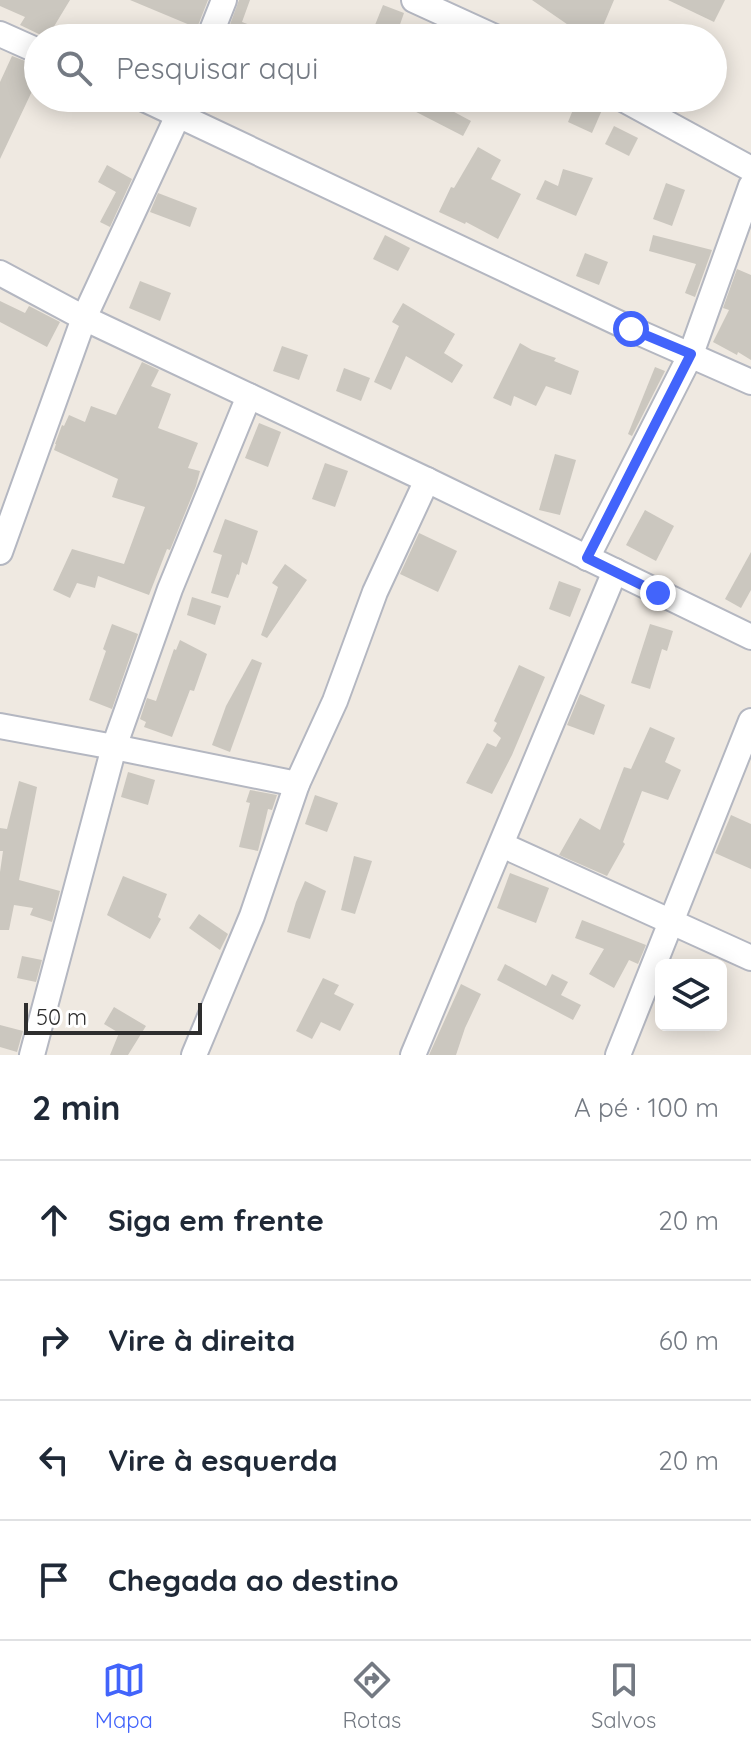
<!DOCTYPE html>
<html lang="pt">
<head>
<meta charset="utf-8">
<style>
  :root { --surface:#fff; --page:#f2f2f3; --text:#1f2937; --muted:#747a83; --line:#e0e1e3; --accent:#4264fb }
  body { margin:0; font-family:Quicksand,sans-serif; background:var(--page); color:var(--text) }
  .controls { position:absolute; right:24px; bottom:24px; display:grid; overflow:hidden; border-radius:12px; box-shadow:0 4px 20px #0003 }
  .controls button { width:72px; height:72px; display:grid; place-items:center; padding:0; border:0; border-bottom:2px solid var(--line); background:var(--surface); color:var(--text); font:40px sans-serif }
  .scale { position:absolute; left:24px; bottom:20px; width:178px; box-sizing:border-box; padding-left:8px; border:4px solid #2e2e2e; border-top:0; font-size:22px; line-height:28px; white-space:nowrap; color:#2e2e2e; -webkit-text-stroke:6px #fff; paint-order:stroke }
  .stop { position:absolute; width:24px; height:24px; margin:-18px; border:6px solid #4264fb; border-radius:50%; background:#fff }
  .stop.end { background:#4264fb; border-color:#fff; box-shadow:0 2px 8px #0008 }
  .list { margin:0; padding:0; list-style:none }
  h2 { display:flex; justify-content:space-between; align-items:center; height:104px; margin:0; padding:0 32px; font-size:34px }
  h2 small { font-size:26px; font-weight:400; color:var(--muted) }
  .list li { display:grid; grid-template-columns:52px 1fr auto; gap:24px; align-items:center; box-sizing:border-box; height:120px; padding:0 32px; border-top:2px solid var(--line) }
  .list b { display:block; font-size:30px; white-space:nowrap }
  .list em { font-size:26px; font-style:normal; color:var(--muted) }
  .icon { flex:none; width:44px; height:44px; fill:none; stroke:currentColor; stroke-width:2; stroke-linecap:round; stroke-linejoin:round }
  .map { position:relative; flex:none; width:751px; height:1055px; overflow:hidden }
  .search { position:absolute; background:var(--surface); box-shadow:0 4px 20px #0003; left:24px; right:24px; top:24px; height:88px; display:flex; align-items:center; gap:20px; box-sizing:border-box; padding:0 28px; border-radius:44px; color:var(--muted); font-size:30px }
  .sheet { height:584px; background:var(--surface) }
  nav { display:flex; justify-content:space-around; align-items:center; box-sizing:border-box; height:112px; border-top:2px solid var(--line); background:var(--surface); font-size:22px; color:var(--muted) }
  nav a { display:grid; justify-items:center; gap:4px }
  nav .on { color:var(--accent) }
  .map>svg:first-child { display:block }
  .building { fill:#cbc7bf }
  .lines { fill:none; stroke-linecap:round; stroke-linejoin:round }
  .minor-casing { stroke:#b4b7c1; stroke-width:28 }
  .minor { stroke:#fff; stroke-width:24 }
  .route { stroke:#4264fb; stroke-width:10 }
</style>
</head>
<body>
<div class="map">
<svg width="751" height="1055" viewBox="0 0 751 1055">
  <rect width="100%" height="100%" fill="#efe9e1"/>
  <g class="building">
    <polygon points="0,0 70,0 47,38 20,25 25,17 0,6"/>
    <polygon points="130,0 208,0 197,28"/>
    <polygon points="239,0 250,0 242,22 279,36 278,38 225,38"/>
    <polygon points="532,0 614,0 598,38 575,38 577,31"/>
    <polygon points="668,0 725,0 714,22"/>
    <polygon points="383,5 404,13 397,33 375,25"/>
    <polygon points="12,56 38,66 38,69 30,85 34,87 0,159 0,82"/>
    <polygon points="389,98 428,98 471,121 463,136"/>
    <polygon points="577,100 602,110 592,133 568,122"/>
    <polygon points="614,126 638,138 629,156 605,144"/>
    <polygon points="478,147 501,160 491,179 521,194 498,239 466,222 465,224 439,212 451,187 454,188"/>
    <polygon points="107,165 132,179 110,227 100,222 116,192 98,182"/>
    <polygon points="563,169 593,178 576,216 536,199 545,180 558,186"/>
    <polygon points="666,183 685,190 672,226 653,219"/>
    <polygon points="158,193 197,208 190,227 150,212"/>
    <polygon points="385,235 410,248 398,271 373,259"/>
    <polygon points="653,235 712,250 695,297 685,293 696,264 649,251"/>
    <polygon points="585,253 608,262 599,285 576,276"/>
    <polygon points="737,269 751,275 751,360 738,352 737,355 713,342 729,310 723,308"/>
    <polygon points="140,281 171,293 160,321 129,308"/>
    <polygon points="0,301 25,313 29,306 60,322 47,347 0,322"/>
    <polygon points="403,303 455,334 444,353 463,365 452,383 406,356 391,390 374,382 399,326 392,322"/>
    <polygon points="520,343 532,350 556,358 554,361 579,371 571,395 546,386 536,406 514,396 511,406 493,398"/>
    <polygon points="282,346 308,355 299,380 273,371"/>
    <polygon points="142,362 159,370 151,386 171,394 158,428 198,443 188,468 200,471 196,486 170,550 167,549 149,595 98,576 95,588 77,583 70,598 53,590 72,549 124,564 145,507 112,497 118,479 54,450 56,444 55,444 62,425 64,426 69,415 85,422 91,406 116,415"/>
    <polygon points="655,367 665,371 632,436 628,434"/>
    <polygon points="344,368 370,378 361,401 336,391"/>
    <polygon points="259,423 281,432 268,467 245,458"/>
    <polygon points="555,454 576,460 560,515 539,510"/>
    <polygon points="325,463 348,471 335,507 312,499"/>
    <polygon points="645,510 674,526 656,561 626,545"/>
    <polygon points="225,519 258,531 247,565 242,562 239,575 237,574 228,598 211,593 222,555 213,552"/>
    <polygon points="419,533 457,551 438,592 400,574"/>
    <polygon points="751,552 751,590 741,608 725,599"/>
    <polygon points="285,564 307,580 267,638 261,635 278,587 272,583"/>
    <polygon points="559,581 581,589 570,617 549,609"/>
    <polygon points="192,597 221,606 215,625 187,615"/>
    <polygon points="112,624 138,634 112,709 89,700 106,651 103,649"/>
    <polygon points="650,624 673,631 667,651 662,649 650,689 631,683"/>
    <polygon points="180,640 207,654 194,691 190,690 172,737 144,727 146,722 140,719 147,698 156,701 174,649 176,650"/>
    <polygon points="252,659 262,663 230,752 212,745 226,706"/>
    <polygon points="519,665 545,677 512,755 492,794 466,783 487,743 496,747 501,738 493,731 497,723 494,721"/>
    <polygon points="580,694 605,705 594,735 567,725"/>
    <polygon points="650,727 675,738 665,762 681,770 668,800 642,791 623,842 625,844 607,876 559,855 580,818 600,830 624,767 631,769"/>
    <polygon points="128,772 155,780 148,805 121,797"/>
    <polygon points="19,781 37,787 19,880 60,891 52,922 30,915 33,908 14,905 9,930 0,930 0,872 3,851 0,851 0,828 7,829"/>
    <polygon points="250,790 277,795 272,810 268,809 258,851 239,847 250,803 246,802"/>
    <polygon points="315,795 338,803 327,832 305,824"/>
    <polygon points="731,815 751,824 751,869 715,853"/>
    <polygon points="354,856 372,861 355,914 341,910"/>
    <polygon points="510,873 549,888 536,923 497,908"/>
    <polygon points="123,876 167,894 158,917 161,919 150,939 107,915"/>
    <polygon points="305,881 326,891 310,939 287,932 296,902"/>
    <polygon points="199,914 228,934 220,950 189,928"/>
    <polygon points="582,920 646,945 638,964 629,960 614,988 589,974 604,949 575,938"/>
    <polygon points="22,956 42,960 36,982 17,978"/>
    <polygon points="505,964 546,986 552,974 568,982 561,995 581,1005 573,1020 497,980"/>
    <polygon points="323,978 339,985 334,994 354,1004 340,1031 321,1022 312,1039 296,1031"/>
    <polygon points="461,984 481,994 465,1028 456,1055 429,1055"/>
    <polygon points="114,1007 146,1026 128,1055 110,1055 119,1033 104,1024"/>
    <polygon points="0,1025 23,1031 17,1052 0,1047"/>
  </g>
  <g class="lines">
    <g class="minor-casing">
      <g id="minor">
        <polyline points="414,0 497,38"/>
        <polyline points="0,34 38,51"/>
        <polyline points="209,38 224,0"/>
        <polyline points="142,98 631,329 751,382"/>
        <polyline points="621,98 751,169"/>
        <polyline points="0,273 84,318 427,480 751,637"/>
        <polyline points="0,552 84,318 186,98"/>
        <polyline points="587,558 691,354 751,186"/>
        <polyline points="0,726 114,747 297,784"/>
        <polyline points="502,845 751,958"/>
        <polyline points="32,1055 114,747 170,589 249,396"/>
        <polyline points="194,1055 252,916 297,784 335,701 375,592 427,480"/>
        <polyline points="413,1055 615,571"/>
        <polyline points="618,1055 751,721"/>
      </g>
    </g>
    <use href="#minor" class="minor"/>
  </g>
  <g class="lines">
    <polyline class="route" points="631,329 691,354 587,558 658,593"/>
  </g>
</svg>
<div class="controls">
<button><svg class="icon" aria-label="layers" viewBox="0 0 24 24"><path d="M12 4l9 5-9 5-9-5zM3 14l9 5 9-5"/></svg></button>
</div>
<div class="scale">50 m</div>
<div class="stop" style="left:631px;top:329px"></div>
<div class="stop end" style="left:658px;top:593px"></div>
<div class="search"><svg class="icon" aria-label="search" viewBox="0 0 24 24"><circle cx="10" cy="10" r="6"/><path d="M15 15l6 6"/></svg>Pesquisar aqui</div>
</div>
<section class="sheet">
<h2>2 min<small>A pé · 100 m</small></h2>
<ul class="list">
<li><svg class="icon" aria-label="ahead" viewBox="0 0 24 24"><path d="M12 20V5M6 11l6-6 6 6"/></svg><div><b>Siga em frente</b></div><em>20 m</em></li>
<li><svg class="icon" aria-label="right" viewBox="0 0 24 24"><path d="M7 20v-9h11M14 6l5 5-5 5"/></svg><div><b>Vire à direita</b></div><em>60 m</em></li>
<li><svg class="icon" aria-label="left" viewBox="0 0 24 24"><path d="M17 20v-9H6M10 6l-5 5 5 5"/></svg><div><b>Vire à esquerda</b></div><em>20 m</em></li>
<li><svg class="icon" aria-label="arrive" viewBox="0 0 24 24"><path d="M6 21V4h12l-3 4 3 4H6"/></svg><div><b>Chegada ao destino</b></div></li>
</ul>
</section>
<nav>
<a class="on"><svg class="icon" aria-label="map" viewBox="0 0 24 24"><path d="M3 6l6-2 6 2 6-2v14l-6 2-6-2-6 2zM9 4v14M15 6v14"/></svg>Mapa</a>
<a><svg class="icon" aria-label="directions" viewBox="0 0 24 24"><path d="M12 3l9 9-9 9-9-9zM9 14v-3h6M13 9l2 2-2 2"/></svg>Rotas</a>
<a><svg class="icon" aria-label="saved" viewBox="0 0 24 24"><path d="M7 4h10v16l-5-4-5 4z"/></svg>Salvos</a>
</nav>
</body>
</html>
